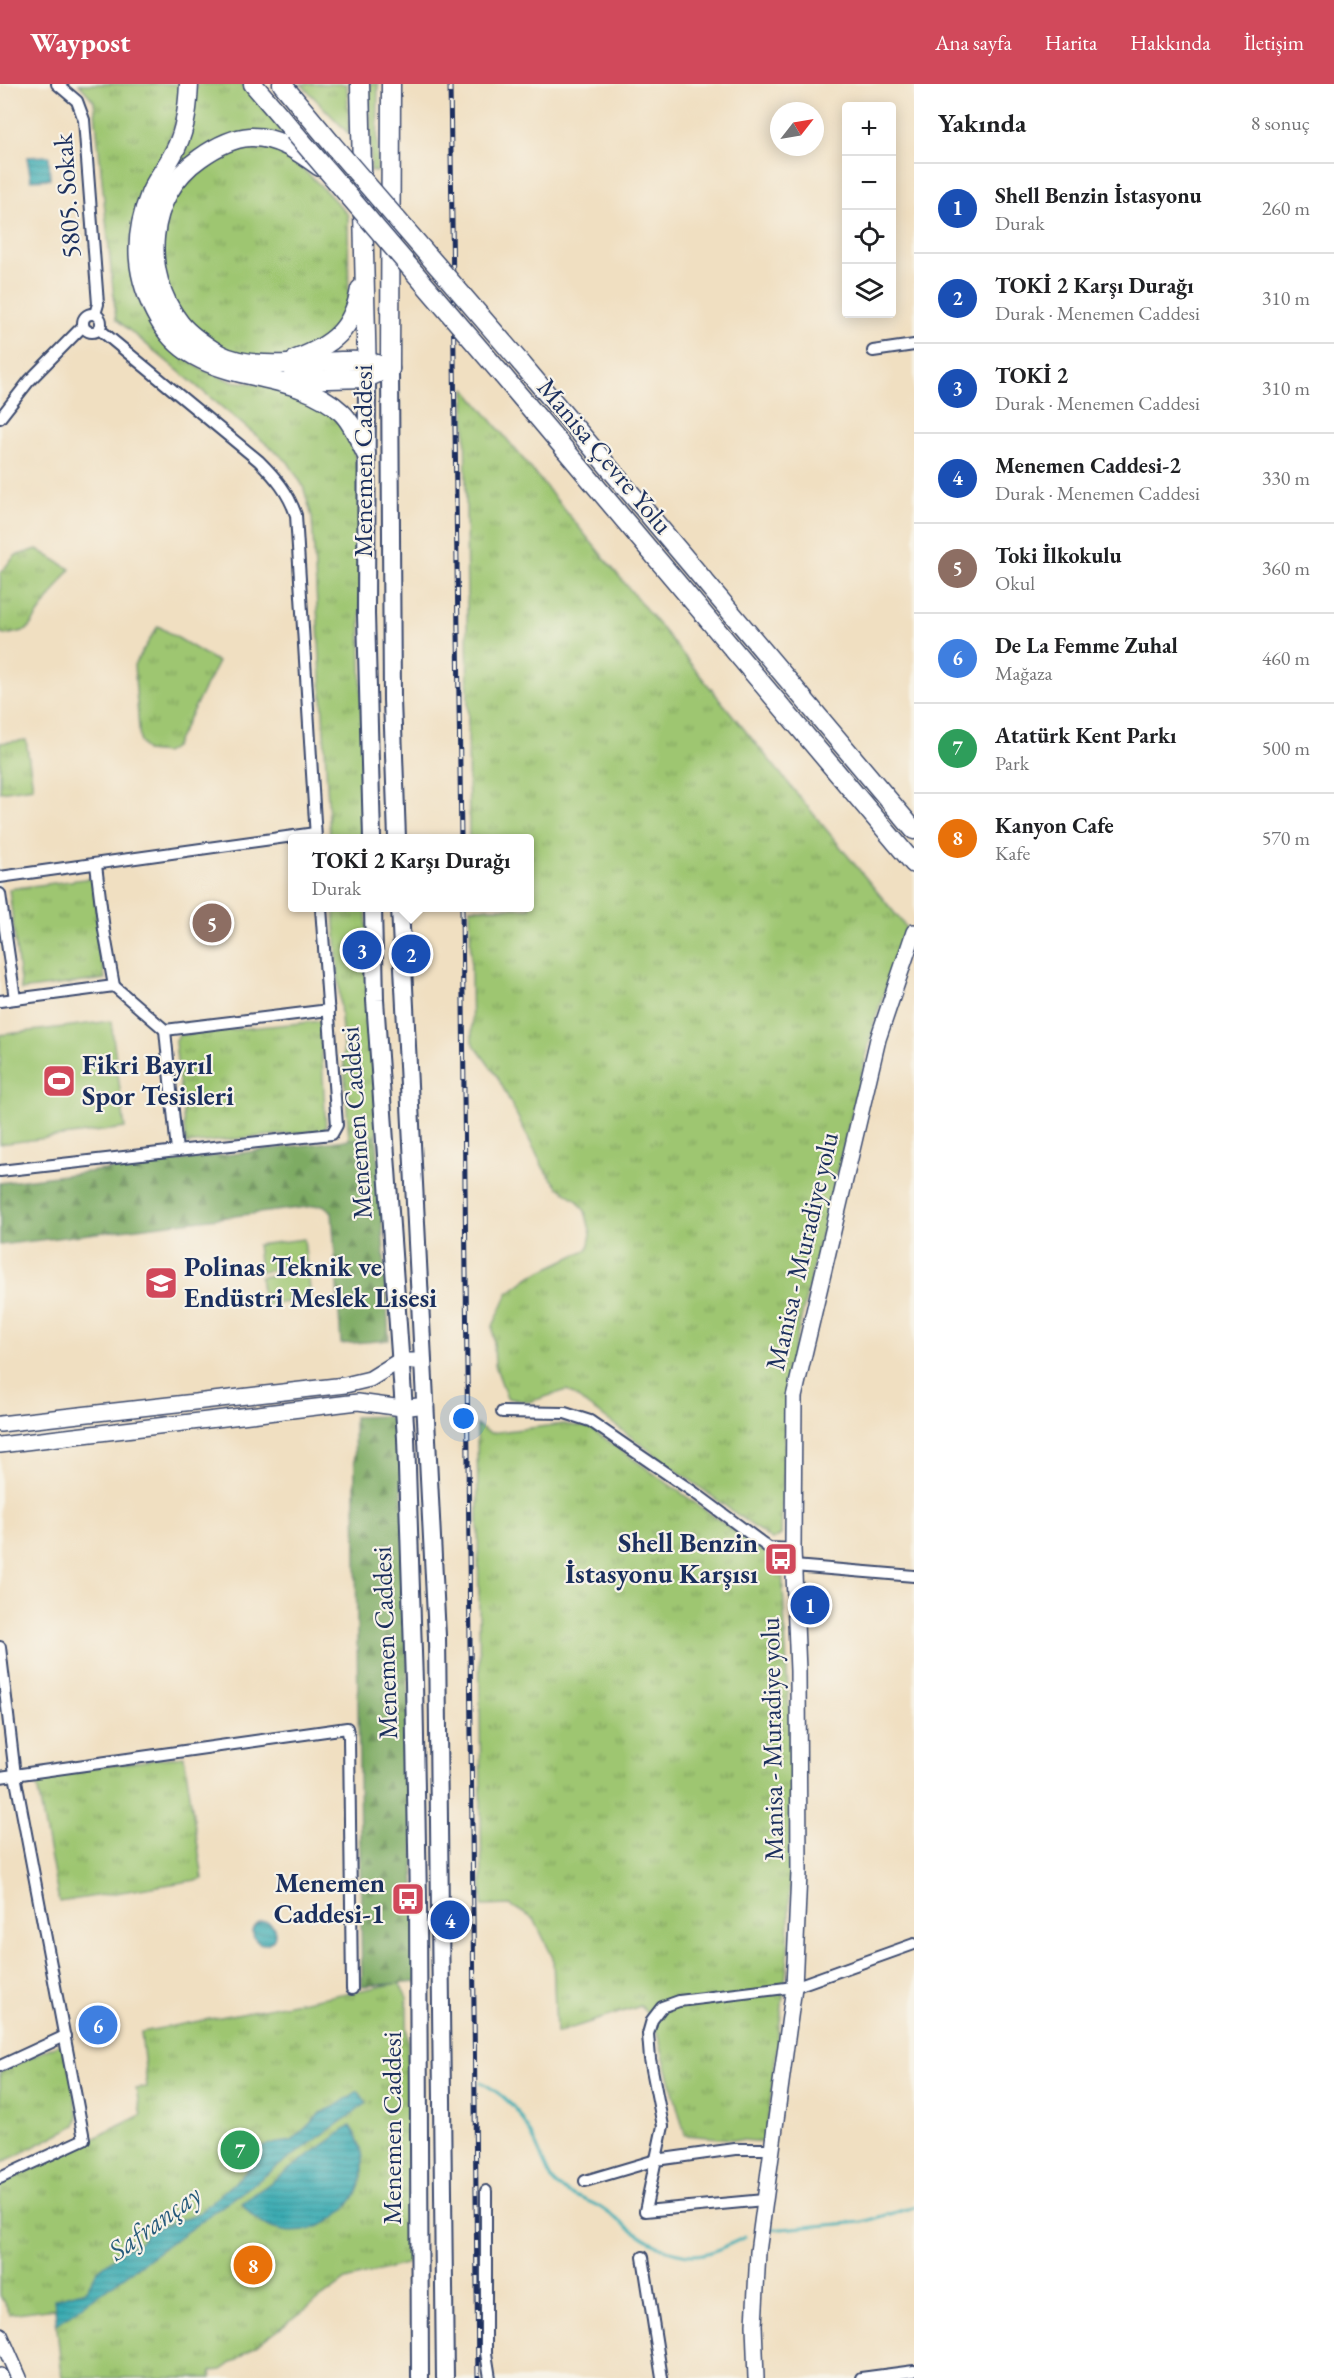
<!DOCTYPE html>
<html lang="tr">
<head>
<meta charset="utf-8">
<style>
  :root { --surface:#fff; --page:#f2f2f2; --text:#202124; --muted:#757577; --line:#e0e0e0; --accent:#d1495b }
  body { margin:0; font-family:"EB Garamond",serif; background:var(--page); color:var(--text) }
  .controls { position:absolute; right:18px; top:18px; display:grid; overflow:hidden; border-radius:6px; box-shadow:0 3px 15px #0003 }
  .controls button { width:54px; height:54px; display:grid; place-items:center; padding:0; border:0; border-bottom:2px solid var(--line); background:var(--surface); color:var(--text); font:30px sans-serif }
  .compass { position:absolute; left:770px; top:18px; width:54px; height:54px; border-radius:50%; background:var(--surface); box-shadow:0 3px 15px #0003; rotate:59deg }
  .you { position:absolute; left:464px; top:1335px; width:21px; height:21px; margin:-15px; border:4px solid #fff; border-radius:50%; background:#1a73e8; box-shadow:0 0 0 9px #1a73e833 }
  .badge { display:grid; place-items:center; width:39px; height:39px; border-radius:50%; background:var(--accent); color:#fff; font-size:20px; font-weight:700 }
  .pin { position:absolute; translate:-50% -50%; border:3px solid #fff; box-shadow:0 2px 6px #0006 }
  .popup { position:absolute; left:288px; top:750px; width:246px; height:78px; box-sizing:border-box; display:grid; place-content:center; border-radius:6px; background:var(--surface); filter:drop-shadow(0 2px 4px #0005); font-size:20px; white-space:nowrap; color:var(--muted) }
  .popup b { font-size:22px; color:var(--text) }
  .popup::after { content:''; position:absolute; left:50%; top:100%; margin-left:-12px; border:12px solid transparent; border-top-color:var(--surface) }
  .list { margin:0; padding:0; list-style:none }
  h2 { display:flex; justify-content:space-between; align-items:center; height:78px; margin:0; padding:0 24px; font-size:26px }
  h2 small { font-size:20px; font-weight:400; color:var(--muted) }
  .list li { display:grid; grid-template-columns:39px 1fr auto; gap:18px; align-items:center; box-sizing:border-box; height:90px; padding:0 24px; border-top:2px solid var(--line) }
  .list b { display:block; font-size:22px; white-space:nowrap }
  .list p { margin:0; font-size:20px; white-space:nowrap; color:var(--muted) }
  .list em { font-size:20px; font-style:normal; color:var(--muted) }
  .icon { flex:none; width:33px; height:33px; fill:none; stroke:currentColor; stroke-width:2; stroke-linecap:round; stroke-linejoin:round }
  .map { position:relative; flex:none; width:914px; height:2294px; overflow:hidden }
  header { display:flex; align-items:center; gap:36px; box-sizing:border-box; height:84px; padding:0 30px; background:var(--accent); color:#fff }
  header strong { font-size:28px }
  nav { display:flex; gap:33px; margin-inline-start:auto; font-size:21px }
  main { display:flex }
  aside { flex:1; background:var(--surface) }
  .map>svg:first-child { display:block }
  .grass { fill:url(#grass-tufts); stroke:#5c7a68; stroke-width:1.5 }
  .forest { fill:url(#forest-firs); stroke:#4c6d60; stroke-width:1.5 }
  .pitch { fill:#9ec671; stroke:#5c7a68; stroke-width:1.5 }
  .water { fill:url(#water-rules); stroke:#2a6d88; stroke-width:1.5 }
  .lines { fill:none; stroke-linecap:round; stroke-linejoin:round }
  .stream { stroke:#39abb2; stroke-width:3 }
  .minor-casing { stroke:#3b496d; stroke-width:14 }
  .secondary-casing { stroke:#3b496d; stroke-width:18 }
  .primary-casing { stroke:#3b496d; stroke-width:20 }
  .trunk-casing { stroke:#3b496d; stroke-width:21 }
  .minor { stroke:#fff; stroke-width:10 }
  .secondary { stroke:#fff; stroke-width:15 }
  .primary { stroke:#fff; stroke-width:16 }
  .trunk { stroke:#fff; stroke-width:18 }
  .rail-casing { stroke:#1b2f5e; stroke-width:5 }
  .rail { stroke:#f7f3e8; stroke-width:3; stroke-dasharray:9; stroke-linecap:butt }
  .trunk-bridge-casing { stroke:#3b496d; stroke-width:21; stroke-linecap:butt }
  .trunk-bridge { stroke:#fff; stroke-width:18 }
  .labels { text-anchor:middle; stroke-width:4.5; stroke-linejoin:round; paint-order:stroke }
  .street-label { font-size:27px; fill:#1b2f5e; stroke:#f7f3e8 }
  .poi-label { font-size:27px; font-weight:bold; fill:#1b2f5e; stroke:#f7f3e8; text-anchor:start }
  .water-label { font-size:28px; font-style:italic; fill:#265a7b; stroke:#f7f3e8 }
</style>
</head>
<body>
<header>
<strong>Waypost</strong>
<nav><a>Ana sayfa</a><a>Harita</a><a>Hakkında</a><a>İletişim</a></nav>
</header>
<main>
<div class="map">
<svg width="914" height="2294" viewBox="0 0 914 2294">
  <defs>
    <pattern id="grass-tufts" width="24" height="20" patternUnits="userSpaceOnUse" patternTransform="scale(1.5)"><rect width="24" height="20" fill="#9ec671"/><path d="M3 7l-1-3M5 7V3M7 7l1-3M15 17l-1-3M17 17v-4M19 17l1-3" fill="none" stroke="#80a160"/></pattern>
    <pattern id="forest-firs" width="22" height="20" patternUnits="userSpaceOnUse" patternTransform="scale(1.5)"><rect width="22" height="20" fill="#7eab63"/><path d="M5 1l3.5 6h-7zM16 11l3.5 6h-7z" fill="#668c55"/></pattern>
    <pattern id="water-rules" width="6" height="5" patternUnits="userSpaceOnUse" patternTransform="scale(1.5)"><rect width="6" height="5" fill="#39abb2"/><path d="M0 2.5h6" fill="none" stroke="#2f8c94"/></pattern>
  </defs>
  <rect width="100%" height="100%" fill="#f7f3e8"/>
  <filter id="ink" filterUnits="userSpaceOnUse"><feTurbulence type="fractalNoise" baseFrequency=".0167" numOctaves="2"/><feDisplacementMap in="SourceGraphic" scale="12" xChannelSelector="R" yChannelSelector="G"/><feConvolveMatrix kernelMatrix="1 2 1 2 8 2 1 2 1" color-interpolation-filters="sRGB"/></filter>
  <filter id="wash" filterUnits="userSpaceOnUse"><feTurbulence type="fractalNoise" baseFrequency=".008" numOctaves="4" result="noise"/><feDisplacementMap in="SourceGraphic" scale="24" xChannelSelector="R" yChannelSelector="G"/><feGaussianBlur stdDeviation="1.35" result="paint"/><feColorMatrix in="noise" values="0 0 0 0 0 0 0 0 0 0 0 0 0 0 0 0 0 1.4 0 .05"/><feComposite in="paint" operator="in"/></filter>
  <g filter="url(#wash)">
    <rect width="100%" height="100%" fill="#f0dfc1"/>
    <g class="grass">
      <polygon points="79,0 180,0 179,21 174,43 130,158 131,184 136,209 152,240 176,267 201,285 231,297 287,303 339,335 353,364 359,390 363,754 330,754 312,433 303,402 288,378 116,235 94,17"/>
      <polygon points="197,0 242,0 286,50 264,48 179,85 175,82"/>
      <polygon points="301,0 347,0 349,50"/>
      <polygon points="370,0 378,0 377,88 371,87"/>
      <path d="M 270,64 C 302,79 325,106 348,131 L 349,240 L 286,278 L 221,271 L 164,212 L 162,121 L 214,77 L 239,66 Z"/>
      <polygon points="465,304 906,843 875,936 811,1192 787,1295 781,1451 772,1456 567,1306 529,1318 507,1314 495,1281 493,1242 508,1209 531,1192 588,1165 591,1150 585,1127 577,1116 558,1103 544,1085 497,992 472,958 470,824 530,824 530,754 469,754"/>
      <polygon points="37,465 70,485 27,546 6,551 0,549 0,489 15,472"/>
      <polygon points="158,542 218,578 174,663 165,669 146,667 140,658 134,581"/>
      <polygon points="26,656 33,703 0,708 0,659"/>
      <polygon points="92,794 105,895 21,906 9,805"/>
      <polygon points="334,824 366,824 377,1052 349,1056"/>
      <polygon points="320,937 326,1046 186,1060 175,958 179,951"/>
      <polygon points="563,1340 590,1344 782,1481 792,1692 788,1874 765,2058 685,2051 655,1941 641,1922 556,1949 553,1874 534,1835 510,1821 482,1822 477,1341 490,1349"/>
      <polygon points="184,1672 203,1795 59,1818 35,1691"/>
      <polygon points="399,1899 407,1913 409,2179 346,2196 222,2286 211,2287 212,2294 62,2294 55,2224 9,2230 0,2211 0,2101 141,2031 136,2005 147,2003 141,1948"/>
      <polygon points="59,1960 66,1962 78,2033 76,2041 0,2080 0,1988"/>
    </g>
    <g class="forest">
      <polygon points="377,1052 389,1256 341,1260 332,1128 323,1121 0,1161 0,1099"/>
      <polygon points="387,1332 400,1343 418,1898 362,1902 354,1333"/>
    </g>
    <g class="pitch">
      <polygon points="111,937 125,1044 0,1060 0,951"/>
      <polygon points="304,1155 307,1183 260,1188 257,1161"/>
      <polygon points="308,1188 311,1215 264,1221 260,1193"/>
    </g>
    <g class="water">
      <polygon points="49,72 50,95 31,96 27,73"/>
      <circle cx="264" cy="1849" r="11"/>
      <polygon points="358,2007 367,2019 57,2240 54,2215 86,2206 98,2186 126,2164 140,2158 150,2146 199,2129 248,2086 249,2069 266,2061 292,2057 321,2029 334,2023"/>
      <path d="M 350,2042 C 402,2118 287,2189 242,2119 Z"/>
    </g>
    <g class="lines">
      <g class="stream">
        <path d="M 481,1998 C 515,2017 525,2035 540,2070 C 544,2079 548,2091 554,2099 C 562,2109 586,2115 598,2122 C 628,2141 666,2178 703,2170 C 718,2167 732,2159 745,2153"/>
        <polyline points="769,2146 863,2138 914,2123"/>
      </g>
    </g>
  </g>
  <g filter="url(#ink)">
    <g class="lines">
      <g class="minor-casing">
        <g id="minor">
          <polyline points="57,0 77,17 84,36 98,220 95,230"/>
          <circle cx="92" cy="239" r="9"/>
          <path d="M 99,245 L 259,377 C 276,394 288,408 296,431 L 316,754"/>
          <polyline points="873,267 914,261"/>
          <polyline points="0,334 29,297 83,242"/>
          <polyline points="96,781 104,846 114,902"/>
          <polyline points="0,793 315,749"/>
          <polyline points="0,810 15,915"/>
          <polyline points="0,917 114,902 165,946 329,926"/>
          <polyline points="177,1067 332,1050 337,1041 321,824"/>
          <polyline points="0,1087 177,1067 165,946"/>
          <polyline points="502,1328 565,1329 590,1337 695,1409 769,1464 793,1465"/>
          <polyline points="794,1482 914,1492"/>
          <polyline points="0,1563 15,1691 84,2055 0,2094"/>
          <polyline points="0,1693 347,1644 349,1653 352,1905"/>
          <polyline points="0,1982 65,1952"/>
          <polyline points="585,2097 656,2076 735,2065 771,2065"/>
          <polyline points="486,2107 486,2269 490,2294"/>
          <polyline points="764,2116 645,2127 663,2042 650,1975 648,1950 652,1936 662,1923 679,1917 794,1903 914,1860"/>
          <polyline points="643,2173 662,2294"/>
          <polyline points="861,2294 914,2287"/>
        </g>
      </g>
      <g class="secondary-casing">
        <g id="secondary">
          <polyline points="0,1340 345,1301 370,1295 399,1277 423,1277"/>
          <polyline points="0,1361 358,1318 402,1324 426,1321"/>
          <polyline points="0,2251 19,2294"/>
          <polyline points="0,2292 1,2294"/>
          <polyline points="756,2294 754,2241 758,2168 794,1903 799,1789 798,1587 793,1465 794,1313 878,955 914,848"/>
        </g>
      </g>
      <g class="primary-casing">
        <g id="primary">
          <polyline points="390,285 392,616 397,754"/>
          <polyline points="367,294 366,530 372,754"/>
          <polyline points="373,824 375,916 406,1354 414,1598 418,1816 420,2294"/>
          <polyline points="400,824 437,1552 445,2294"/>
        </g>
      </g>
      <g class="trunk-casing">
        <g id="trunk">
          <path d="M 189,0 C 188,21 186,43 177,62 C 170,79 157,93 150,110 C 132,155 135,194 159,236 C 198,306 288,279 341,328 C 352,338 359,356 366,370"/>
          <polyline points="253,0 294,48"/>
          <polyline points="282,0 332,60"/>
          <polyline points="360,0 367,294"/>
          <path d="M 320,83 C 299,68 277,52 250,53 C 232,54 214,64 200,74 C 146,111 141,189 180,239 C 190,252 206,262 219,270 C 250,287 306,278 341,277 C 349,277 359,276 368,278 C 375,279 382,282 390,285"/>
          <path d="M 296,275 C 333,261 353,245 360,205"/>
          <polyline points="521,279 914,746"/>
          <polyline points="390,285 391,0"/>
          <polyline points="503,292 914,780"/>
          <polyline points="290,296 367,294 378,289"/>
        </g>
      </g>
      <use href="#minor" class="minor"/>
      <use href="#secondary" class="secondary"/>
      <use href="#primary" class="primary"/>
      <use href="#trunk" class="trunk"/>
      <g class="rail-casing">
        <g id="rail">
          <polyline points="450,0 461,754"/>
          <polyline points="462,824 478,2294"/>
        </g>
      </g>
      <use href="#rail" class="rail"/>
      <g class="trunk-bridge-casing">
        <g id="trunk-bridge">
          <polyline points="294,48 503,292"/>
          <polyline points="332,60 521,279"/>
        </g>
      </g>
      <use href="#trunk-bridge" class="trunk-bridge"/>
    </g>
  </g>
  <defs>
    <g id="stadium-square" transform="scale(1.725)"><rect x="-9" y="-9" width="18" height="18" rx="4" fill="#d1495b" stroke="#f7f3e8"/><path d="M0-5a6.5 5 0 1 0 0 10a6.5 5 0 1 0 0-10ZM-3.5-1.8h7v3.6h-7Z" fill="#fff"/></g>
    <g id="school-square" transform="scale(1.725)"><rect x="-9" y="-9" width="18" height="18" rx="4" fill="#d1495b" stroke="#f7f3e8"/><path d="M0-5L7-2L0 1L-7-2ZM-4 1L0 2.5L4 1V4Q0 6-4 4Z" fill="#fff"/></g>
    <g id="bus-square" transform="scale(1.725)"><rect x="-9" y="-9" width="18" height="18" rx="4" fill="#d1495b" stroke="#f7f3e8"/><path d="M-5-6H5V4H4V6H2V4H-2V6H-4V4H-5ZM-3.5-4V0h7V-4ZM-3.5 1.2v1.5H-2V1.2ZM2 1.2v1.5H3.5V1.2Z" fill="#fff"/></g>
  </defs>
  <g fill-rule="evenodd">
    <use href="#stadium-square" x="59" y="997"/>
    <use href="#school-square" x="161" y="1199"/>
    <use href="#bus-square" x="781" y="1475"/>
    <use href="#bus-square" x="408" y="1815"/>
  </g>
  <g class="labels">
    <g class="street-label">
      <text transform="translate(67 112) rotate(-94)" y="9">5805. Sokak</text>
      <text transform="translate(605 372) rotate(50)" y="9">Manisa Çevre Yolu</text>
      <text transform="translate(363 377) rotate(-90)" y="9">Menemen Caddesi</text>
      <text transform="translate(356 1039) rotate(-94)" y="9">Menemen Caddesi</text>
      <text transform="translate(802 1167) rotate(-77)" y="9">Manisa - Muradiye yolu</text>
      <text transform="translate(385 1559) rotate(-92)" y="9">Menemen Caddesi</text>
      <text transform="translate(772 1655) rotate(-91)" y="9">Manisa - Muradiye yolu</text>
      <text transform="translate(392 2044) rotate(-90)" y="9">Menemen Caddesi</text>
    </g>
    <g class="poi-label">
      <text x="82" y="990">Fikri Bayrıl<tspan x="82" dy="31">Spor Tesisleri</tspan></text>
      <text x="184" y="1192">Polinas Teknik ve<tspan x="184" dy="31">Endüstri Meslek Lisesi</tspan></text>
      <text x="758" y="1468" text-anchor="end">Shell Benzin<tspan x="758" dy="31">İstasyonu Karşısı</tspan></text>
      <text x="385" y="1808" text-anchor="end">Menemen<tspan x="385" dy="31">Caddesi-1</tspan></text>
    </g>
    <g class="water-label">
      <text transform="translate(154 2138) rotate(-36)" y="10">Safrançay</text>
    </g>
  </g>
</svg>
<div class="controls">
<button>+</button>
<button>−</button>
<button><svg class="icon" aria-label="locate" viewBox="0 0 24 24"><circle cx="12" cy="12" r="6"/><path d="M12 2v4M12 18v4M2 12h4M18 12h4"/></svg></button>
<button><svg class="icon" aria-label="layers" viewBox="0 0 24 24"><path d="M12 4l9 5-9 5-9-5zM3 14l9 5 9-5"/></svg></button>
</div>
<svg class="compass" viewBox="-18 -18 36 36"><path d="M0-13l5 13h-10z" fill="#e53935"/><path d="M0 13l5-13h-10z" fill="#757577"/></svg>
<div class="you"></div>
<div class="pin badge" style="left:810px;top:1521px;background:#1a4fb4">1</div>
<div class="pin badge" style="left:411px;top:870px;background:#1a4fb4">2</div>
<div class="popup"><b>TOKİ 2 Karşı Durağı</b>Durak</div>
<div class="pin badge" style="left:362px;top:866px;background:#1a4fb4">3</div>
<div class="pin badge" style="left:450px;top:1836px;background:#1a4fb4">4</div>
<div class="pin badge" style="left:212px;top:839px;background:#8d6e63">5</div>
<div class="pin badge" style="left:98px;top:1941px;background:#3f7fe0">6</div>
<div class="pin badge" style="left:240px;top:2066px;background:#2e9e5b">7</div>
<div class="pin badge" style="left:253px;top:2181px;background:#e8710a">8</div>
</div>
<aside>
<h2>Yakında<small>8 sonuç</small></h2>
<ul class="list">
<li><span class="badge" style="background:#1a4fb4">1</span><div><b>Shell Benzin İstasyonu</b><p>Durak</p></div><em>260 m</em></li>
<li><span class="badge" style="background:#1a4fb4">2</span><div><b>TOKİ 2 Karşı Durağı</b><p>Durak · Menemen Caddesi</p></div><em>310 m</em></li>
<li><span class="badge" style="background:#1a4fb4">3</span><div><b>TOKİ 2</b><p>Durak · Menemen Caddesi</p></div><em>310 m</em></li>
<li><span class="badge" style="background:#1a4fb4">4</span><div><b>Menemen Caddesi-2</b><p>Durak · Menemen Caddesi</p></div><em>330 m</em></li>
<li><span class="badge" style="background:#8d6e63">5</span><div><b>Toki İlkokulu</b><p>Okul</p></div><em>360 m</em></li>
<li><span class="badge" style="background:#3f7fe0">6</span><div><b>De La Femme Zuhal</b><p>Mağaza</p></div><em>460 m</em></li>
<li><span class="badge" style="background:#2e9e5b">7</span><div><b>Atatürk Kent Parkı</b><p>Park</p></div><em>500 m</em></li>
<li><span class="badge" style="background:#e8710a">8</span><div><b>Kanyon Cafe</b><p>Kafe</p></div><em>570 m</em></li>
</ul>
</aside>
</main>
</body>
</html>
